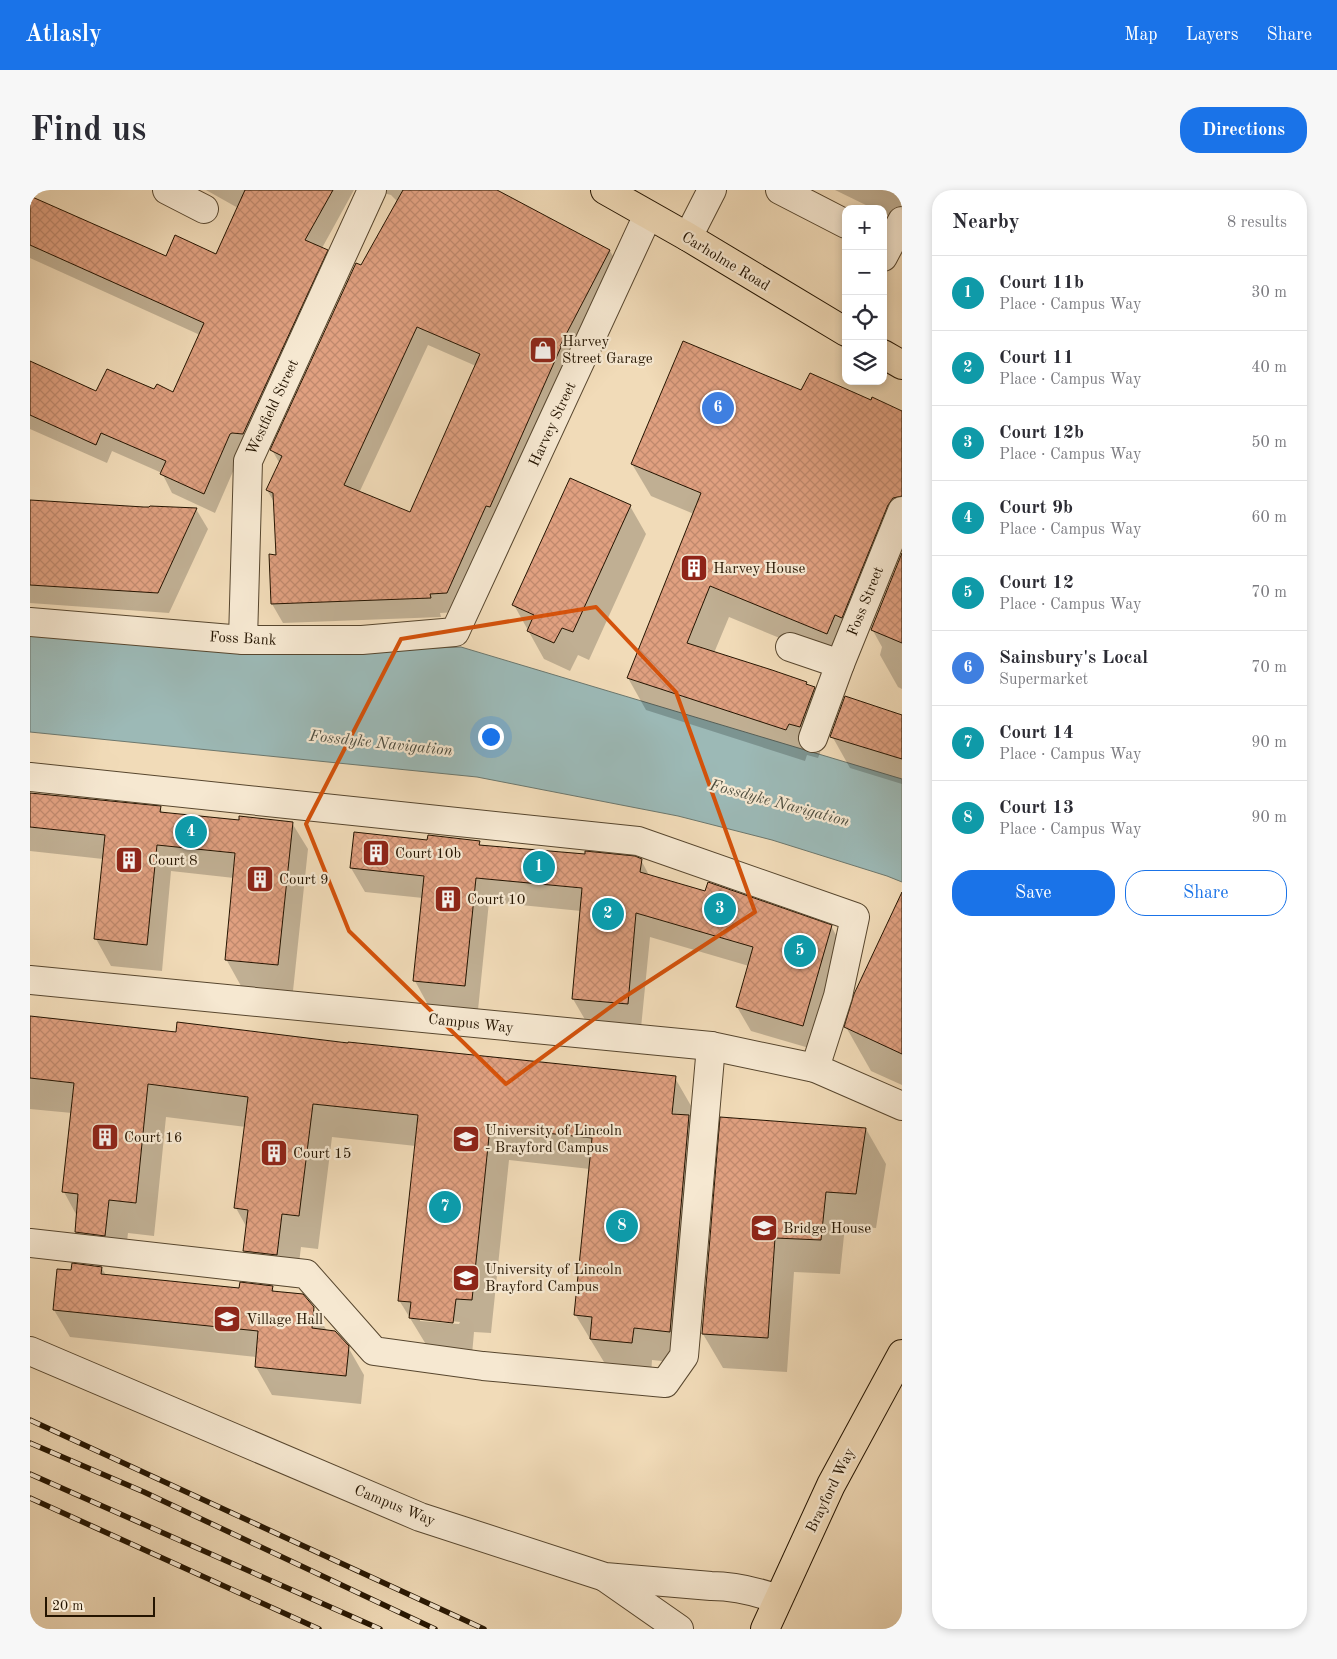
<!DOCTYPE html>
<html lang="en">
<head>
<meta charset="utf-8">
<style>
  :root { --surface:#fff; --page:#f7f7f7; --text:#2b2b33; --muted:#7c7c81; --line:#e1e1e2; --accent:#1a73e8 }
  body { margin:0; font-family:"Old Standard TT",serif; background:var(--page); color:var(--text) }
  .controls { position:absolute; right:15px; top:15px; display:grid; overflow:hidden; border-radius:10px; box-shadow:0 2px 8px #0003 }
  .controls button { width:45px; height:45px; display:grid; place-items:center; padding:0; border:0; border-bottom:1px solid var(--line); background:var(--surface); color:var(--text); font:25px sans-serif }
  .scale { position:absolute; left:15px; bottom:12px; width:110px; box-sizing:border-box; padding-left:5px; border:2px solid #241400; border-top:0; font-size:14px; line-height:18px; white-space:nowrap; color:#241400; -webkit-text-stroke:4px #f6e8d1; paint-order:stroke }
  .you { position:absolute; left:460px; top:546px; width:18px; height:18px; margin:-12px; border:4px solid #fff; border-radius:50%; background:#1a73e8; box-shadow:0 0 0 8px #1a73e833 }
  .badge { display:grid; place-items:center; width:32px; height:32px; border-radius:50%; background:var(--accent); color:#fff; font-size:16px; font-weight:700 }
  .pin { position:absolute; translate:-50% -50%; border:2px solid #fff; box-shadow:0 1px 5px #0006 }
  .list { margin:0; padding:0; list-style:none }
  h2 { display:flex; justify-content:space-between; align-items:center; height:65px; margin:0; padding:0 20px; font-size:21px }
  h2 small { font-size:16px; font-weight:400; color:var(--muted) }
  .list li { display:grid; grid-template-columns:32px 1fr auto; gap:15px; align-items:center; box-sizing:border-box; height:75px; padding:0 20px; border-top:1px solid var(--line) }
  .list b { display:block; font-size:19px; white-space:nowrap }
  .list p { margin:0; font-size:16px; white-space:nowrap; color:var(--muted) }
  .list em { font-size:16px; font-style:normal; color:var(--muted) }
  .actions { display:flex; gap:10px; padding:15px 20px }
  .actions a { flex:1; padding:11px 0; border:1px solid var(--accent); border-radius:20px; text-align:center; font-size:18px; color:var(--accent) }
  .actions .main { background:var(--accent); color:#fff }
  .icon { flex:none; width:28px; height:28px; fill:none; stroke:currentColor; stroke-width:2; stroke-linecap:round; stroke-linejoin:round }
  .map { position:relative; flex:none; width:872px; height:1439px; overflow:hidden; border-radius:20px }
  header { display:flex; align-items:center; gap:30px; box-sizing:border-box; height:70px; padding:0 25px; background:var(--accent); color:#fff }
  header strong { font-size:24px }
  nav { display:flex; gap:28px; margin-inline-start:auto; font-size:18px }
  .intro { display:flex; align-items:center; justify-content:space-between; box-sizing:border-box; height:120px; padding:0 30px }
  h1 { margin:0; font-size:35px }
  .button { padding:12px 22px; border-radius:20px; background:var(--accent); color:#fff; font-size:18px; font-weight:700 }
  main { display:flex; gap:30px; padding:0 30px }
  aside { flex:1; background:var(--surface); border-radius:20px; box-shadow:0 2px 8px #0003 }
  .map>svg:first-child { display:block }
  .water { fill:#9cb9b6; stroke:#6c776d }
  .shadow { fill:#0003; fill-rule:evenodd }
  .building { fill:url(#building-cross-hatch); stroke:#241400; fill-rule:evenodd }
  .lines { fill:none; stroke-linecap:round; stroke-linejoin:round }
  .minor-casing { stroke:#57462e; stroke-width:30 }
  .major-casing { stroke:#241400; stroke-width:30 }
  .minor { stroke:#f6e8d1; stroke-width:28 }
  .major { stroke:#f1dbb8; stroke-width:28 }
  .rail-casing { stroke:#241400; stroke-width:5.5 }
  .rail { stroke:#f6e8d1; stroke-width:4; stroke-dasharray:11; stroke-linecap:butt }
  .marked { fill:none; stroke:#d4520b; stroke-width:4; stroke-linejoin:round }
  .labels { text-anchor:middle; stroke-width:4.5; stroke-linejoin:round; paint-order:stroke }
  .street-label { font-size:15px; fill:#241400; stroke:#f6e8d1 }
  .poi-label { font-size:15px; fill:#241400; stroke:#f6e8d1; text-anchor:start }
  .water-label { font-size:16px; font-style:italic; fill:#4e4e40; stroke:#f6e8d1 }
</style>
</head>
<body>
<header>
<strong>Atlasly</strong>
<nav><a>Map</a><a>Layers</a><a>Share</a></nav>
</header>
<div class="intro"><h1>Find us</h1><a class="button">Directions</a></div>
<main>
<div class="map">
<svg width="872" height="1439" viewBox="0 0 872 1439">
  <defs>
    <pattern id="building-cross-hatch" width="8" height="8" patternUnits="userSpaceOnUse" patternTransform="scale(1.25)"><rect width="8" height="8" fill="#e0a080"/><path d="M0 0l8 8M0 8l8-8" fill="none" stroke="#c0896d"/></pattern>
  </defs>
  <rect width="100%" height="100%" fill="#f1dbb8"/>
  <filter id="stains"><feTurbulence type="fractalNoise" baseFrequency=".004" numOctaves="4"/><feColorMatrix values="0 0 0 0 .2 0 0 0 0 .09 0 0 0 0 .02 0 0 0 .5 -.17"/></filter>
  <radialGradient id="worn" r=".72"><stop offset=".6" stop-color="#630" stop-opacity="0"/><stop offset="1" stop-color="#630" stop-opacity=".3"/></radialGradient>
  <polygon class="water" points="0,444 229,464 431,457 872,589 872,692 857,686 742,650 648,626 447,587 0,542"/>
  <g class="shadow">
    <polygon points="176,0 324,0 292,58 297,61 308,80 211,263 185,323 142,303 132,283 82,261 77,273 0,239 0,173 67,203 125,201 144,203 170,145 0,68 0,7 136,68 187,65 208,18"/>
    <path d="M 341,0 L 465,0 L 580,61 L 591,80 L 428,422 L 410,423 L 411,427 L 253,433 L 242,414 L 240,365 L 248,366 L 244,312 L 237,300 L 250,274 L 242,260 L 332,77 L 368,12 L 361,5 ZM 398,155 L 446,176 L 380,323 L 329,303 Z"/>
    <polygon points="805,0 872,0 872,21 867,30 853,23 853,19 844,19"/>
    <polygon points="772,202 841,212 872,222 872,340 815,475 699,427 684,463 776,493 778,496 784,498 803,530 788,568 777,565 775,571 616,520 598,488 664,324 621,306 602,274"/>
    <polygon points="0,311 121,319 121,317 166,319 178,339 139,423 0,413"/>
    <polygon points="600,316 616,344 559,470 548,465 540,481 514,469 484,415"/>
    <polygon points="872,372 872,499 868,497 850,465 852,457 842,439"/>
    <polygon points="872,526 872,594 820,578 802,546"/>
    <polygon points="0,605 130,618 133,623 210,631 262,633 278,659 263,801 211,796 196,769 204,688 141,681 132,781 81,776 66,749 73,669 0,661"/>
    <polygon points="399,652 449,652 451,656 611,670 620,687 801,736 815,761 786,860 721,841 707,817 719,776 620,747 611,838 557,833 543,809 551,721 459,712 448,820 398,815 385,791 393,708 335,702 321,678"/>
    <polygon points="872,756 872,895 841,881 816,837"/>
    <path d="M 0,828 L 147,843 L 319,854 L 645,888 L 664,921 L 659,1174 L 622,1170 L 621,1186 L 580,1182 L 545,1124 L 560,979 L 479,970 L 461,1143 L 444,1142 L 442,1165 L 400,1161 L 369,1110 L 386,956 L 302,947 L 288,1059 L 271,1057 L 266,1098 L 241,1095 L 245,1103 L 283,1118 L 297,1141 L 318,1157 L 334,1185 L 331,1214 L 242,1205 L 226,1177 L 227,1167 L 40,1147 L 24,1120 L 42,1082 L 66,1077 L 46,1042 L 47,1026 L 34,1002 L 42,923 L 0,919 ZM 136,927 L 216,937 L 206,1018 L 217,1038 L 215,1061 L 235,1096 L 210,1099 L 76,1085 L 70,1076 L 94,1079 L 98,1043 L 124,1046 ZM 390,1128 L 430,1132 L 429,1134 L 390,1131 Z"/>
    <polygon points="692,929 836,939 856,974 846,1038 815,1036 810,1084 764,1082 757,1182 693,1178 673,1144"/>
  </g>
  <g class="building">
    <polygon points="215,0 303,0 275,50 298,60 213,244 202,243 200,244 174,304 130,284 136,271 71,243 66,255 0,225 0,171 66,201 77,179 124,199 127,194 143,202 174,133 0,55 0,6 136,66 145,45 186,64"/>
    <path d="M 373,0 L 467,0 L 580,60 L 530,156 L 531,157 L 460,317 L 456,316 L 417,403 L 400,404 L 401,408 L 241,414 L 239,364 L 246,365 L 243,303 L 236,300 L 252,266 L 240,260 L 326,73 L 331,75 ZM 387,137 L 450,164 L 380,322 L 314,295 Z"/>
    <polygon points="653,151 771,200 780,183 841,210 842,207 872,221 872,306 863,308 858,315 812,428 805,425 797,444 680,396 657,453 742,480 777,492 776,494 785,497 770,537 759,534 756,540 597,488 671,303 601,274"/>
    <polygon points="540,288 601,315 543,442 532,438 524,453 497,441 504,425 482,415"/>
    <polygon points="0,310 114,317 119,317 120,316 167,318 128,403 0,395"/>
    <polygon points="872,363 872,453 841,440"/>
    <polygon points="815,506 872,525 872,569 800,547"/>
    <polygon points="0,603 131,616 130,622 209,630 209,626 263,632 248,775 195,770 205,663 127,655 117,755 64,749 75,645 0,637"/>
    <polygon points="324,642 397,650 398,645 450,651 449,655 555,664 555,661 605,666 612,669 610,682 675,701 678,692 802,735 773,836 706,817 723,757 606,723 598,814 542,809 552,698 446,688 435,796 383,791 394,686 320,678"/>
    <polygon points="872,702 872,864 814,837 824,804"/>
    <polygon points="0,826 146,842 147,832 318,853 318,852 646,886 642,924 659,925 640,1142 604,1138 602,1153 560,1149 562,1127 544,1125 562,948 460,937 442,1110 426,1109 423,1133 379,1128 381,1112 368,1111 388,925 283,914 269,1026 252,1024 247,1065 213,1061 218,1020 204,1018 218,907 118,894 106,1013 79,1010 75,1046 45,1042 48,1004 32,1002 44,893 0,888"/>
    <polygon points="690,927 836,938 826,1004 796,1002 791,1050 745,1048 738,1148 672,1144"/>
    <polygon points="42,1073 72,1077 71,1084 209,1098 210,1092 243,1096 242,1101 273,1104 284,1117 282,1138 305,1141 319,1156 316,1186 225,1177 228,1141 23,1120 27,1079 41,1080"/>
  </g>
  <g class="lines">
    <g class="minor-casing">
      <g id="minor">
        <polyline points="137,0 174,19"/>
        <polyline points="750,0 816,34"/>
        <polyline points="658,47 682,0"/>
        <polyline points="853,67 872,31"/>
        <polyline points="0,432 213,450 332,450 425,442 618,25"/>
        <polyline points="213,450 218,271 342,0"/>
        <polyline points="760,457 810,474 872,321"/>
        <polyline points="783,548 810,474"/>
        <polyline points="0,587 608,651 825,727 808,806 785,878"/>
        <polyline points="0,790 681,856 785,878 872,916"/>
        <polyline points="0,1053 276,1084 344,1161 453,1176 635,1193 654,1166 681,856"/>
        <path d="M 0,1161 L 390,1327 L 575,1387 L 681,1396 C 705,1396 725,1401 748,1409"/>
        <polyline points="576,1388 649,1439"/>
      </g>
    </g>
    <g class="major-casing">
      <g id="major">
        <polyline points="575,0 658,47 816,142"/>
        <polyline points="853,164 872,175"/>
        <polyline points="735,1439 801,1295 872,1164"/>
      </g>
    </g>
    <use href="#minor" class="minor"/>
    <use href="#major" class="major"/>
    <g class="rail-casing">
      <g id="rail">
        <polyline points="0,1230 454,1439"/>
        <polyline points="0,1253 114,1302 405,1439"/>
        <polyline points="0,1284 350,1439"/>
        <polyline points="0,1308 289,1439"/>
      </g>
    </g>
    <use href="#rail" class="rail"/>
  </g>
  <path class="marked" d="M 566,417 L 646,502 L 725,722 L 590,810 L 476,894 L 319,741 L 276,634 L 371,449 Z"/>
  <defs>
    <g id="shop-square" transform="scale(1.4375)"><rect x="-9" y="-9" width="18" height="18" rx="4" fill="#8f2418" stroke="#f6e8d1"/><path d="M-5-2.5h2.3a2.7 3.5 0 0 1 5.4 0H5L5.5 6h-11ZM-1.5-2.5h3a1.5 2.3 0 0 0-3 0Z" fill="#fff"/></g>
    <g id="building-square" transform="scale(1.4375)"><rect x="-9" y="-9" width="18" height="18" rx="4" fill="#8f2418" stroke="#f6e8d1"/><path d="M-4-6H4V6H1V3H-1V6H-4ZM-2.5-4.3h1.7v1.8h-1.7ZM.8-4.3h1.7v1.8H.8ZM-2.5-1h1.7V.8h-1.7ZM.8-1h1.7V.8H.8Z" fill="#fff"/></g>
    <g id="university-square" transform="scale(1.4375)"><rect x="-9" y="-9" width="18" height="18" rx="4" fill="#8f2418" stroke="#f6e8d1"/><path d="M0-5L7-2L0 1L-7-2ZM-4 1L0 2.5L4 1V4Q0 6-4 4Z" fill="#fff"/></g>
  </defs>
  <g fill-rule="evenodd">
    <use href="#shop-square" x="513" y="160"/>
    <use href="#building-square" x="664" y="378"/>
    <use href="#building-square" x="346" y="663"/>
    <use href="#building-square" x="99" y="670"/>
    <use href="#building-square" x="230" y="689"/>
    <use href="#building-square" x="418" y="709"/>
    <use href="#building-square" x="75" y="947"/>
    <use href="#university-square" x="436" y="949"/>
    <use href="#building-square" x="244" y="963"/>
    <use href="#university-square" x="734" y="1038"/>
    <use href="#university-square" x="436" y="1088"/>
    <use href="#university-square" x="197" y="1129"/>
  </g>
  <g class="labels">
    <g class="street-label">
      <text transform="translate(696 71) rotate(31)" y="5">Carholme Road</text>
      <text transform="translate(242 217) rotate(-65)" y="5">Westfield Street</text>
      <text transform="translate(522 234) rotate(-65)" y="5">Harvey Street</text>
      <text transform="translate(835 411) rotate(-68)" y="5">Foss Street</text>
      <text transform="translate(213 448) rotate(3)" y="5">Foss Bank</text>
      <text transform="translate(441 833) rotate(6)" y="5">Campus Way</text>
      <text transform="translate(800 1300) rotate(-64)" y="5">Brayford Way</text>
      <text transform="translate(365 1315) rotate(22)" y="5">Campus Way</text>
    </g>
    <g class="poi-label">
      <text x="532" y="156">Harvey<tspan x="532" dy="17">Street Garage</tspan></text>
      <text x="683" y="383">Harvey House</text>
      <text x="365" y="668">Court 10b</text>
      <text x="118" y="675">Court 8</text>
      <text x="249" y="694">Court 9</text>
      <text x="437" y="714">Court 10</text>
      <text x="455" y="945">University of Lincoln<tspan x="455" dy="17">- Brayford Campus</tspan></text>
      <text x="94" y="952">Court 16</text>
      <text x="263" y="968">Court 15</text>
      <text x="753" y="1043">Bridge House</text>
      <text x="455" y="1084">University of Lincoln<tspan x="455" dy="17">Brayford Campus</tspan></text>
      <text x="216" y="1134">Village Hall</text>
    </g>
    <g class="water-label">
      <text transform="translate(351 552) rotate(6)" y="6">Fossdyke Navigation</text>
      <text transform="translate(750 612) rotate(15)" y="6">Fossdyke Navigation</text>
    </g>
  </g>
  <rect width="100%" height="100%" filter="url(#stains)"/>
  <rect width="100%" height="100%" fill="url(#worn)"/>
</svg>
<div class="controls">
<button>+</button>
<button>−</button>
<button><svg class="icon" aria-label="locate" viewBox="0 0 24 24"><circle cx="12" cy="12" r="6"/><path d="M12 2v4M12 18v4M2 12h4M18 12h4"/></svg></button>
<button><svg class="icon" aria-label="layers" viewBox="0 0 24 24"><path d="M12 4l9 5-9 5-9-5zM3 14l9 5 9-5"/></svg></button>
</div>
<div class="scale">20 m</div>
<div class="you"></div>
<div class="pin badge" style="left:509px;top:677px;background:#0f9aa8">1</div>
<div class="pin badge" style="left:578px;top:724px;background:#0f9aa8">2</div>
<div class="pin badge" style="left:690px;top:719px;background:#0f9aa8">3</div>
<div class="pin badge" style="left:161px;top:642px;background:#0f9aa8">4</div>
<div class="pin badge" style="left:770px;top:761px;background:#0f9aa8">5</div>
<div class="pin badge" style="left:688px;top:218px;background:#3f7fe0">6</div>
<div class="pin badge" style="left:415px;top:1017px;background:#0f9aa8">7</div>
<div class="pin badge" style="left:592px;top:1036px;background:#0f9aa8">8</div>
</div>
<aside>
<h2>Nearby<small>8 results</small></h2>
<ul class="list">
<li><span class="badge" style="background:#0f9aa8">1</span><div><b>Court 11b</b><p>Place · Campus Way</p></div><em>30 m</em></li>
<li><span class="badge" style="background:#0f9aa8">2</span><div><b>Court 11</b><p>Place · Campus Way</p></div><em>40 m</em></li>
<li><span class="badge" style="background:#0f9aa8">3</span><div><b>Court 12b</b><p>Place · Campus Way</p></div><em>50 m</em></li>
<li><span class="badge" style="background:#0f9aa8">4</span><div><b>Court 9b</b><p>Place · Campus Way</p></div><em>60 m</em></li>
<li><span class="badge" style="background:#0f9aa8">5</span><div><b>Court 12</b><p>Place · Campus Way</p></div><em>70 m</em></li>
<li><span class="badge" style="background:#3f7fe0">6</span><div><b>Sainsbury's Local</b><p>Supermarket</p></div><em>70 m</em></li>
<li><span class="badge" style="background:#0f9aa8">7</span><div><b>Court 14</b><p>Place · Campus Way</p></div><em>90 m</em></li>
<li><span class="badge" style="background:#0f9aa8">8</span><div><b>Court 13</b><p>Place · Campus Way</p></div><em>90 m</em></li>
</ul>
<div class="actions"><a class="main">Save</a><a>Share</a></div>
</aside>
</main>
</body>
</html>
